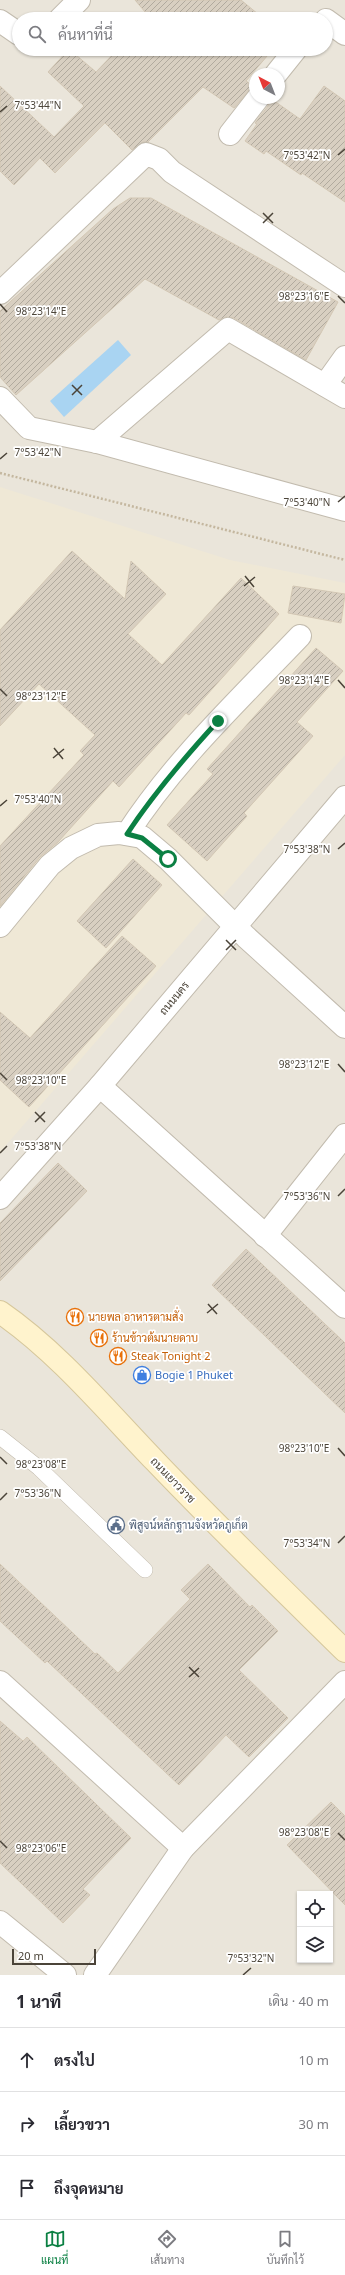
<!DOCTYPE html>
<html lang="th">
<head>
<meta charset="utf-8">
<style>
  :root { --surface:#fff; --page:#f7f7f7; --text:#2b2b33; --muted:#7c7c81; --line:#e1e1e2; --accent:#0b8043 }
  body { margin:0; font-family:"Noto Sans",Sarabun,sans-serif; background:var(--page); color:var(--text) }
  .controls { position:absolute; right:12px; bottom:12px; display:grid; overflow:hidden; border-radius:0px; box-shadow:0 1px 3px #0004 }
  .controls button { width:36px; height:36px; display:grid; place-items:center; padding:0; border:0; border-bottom:1px solid var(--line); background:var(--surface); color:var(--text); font:20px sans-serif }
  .compass { position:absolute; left:249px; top:68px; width:36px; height:36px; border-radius:50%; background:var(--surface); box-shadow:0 1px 3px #0004; rotate:318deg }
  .scale { position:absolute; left:12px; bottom:10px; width:84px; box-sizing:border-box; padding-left:4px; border:2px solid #4b4439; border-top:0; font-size:11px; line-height:14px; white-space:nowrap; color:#4b4439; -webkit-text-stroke:3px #fff; paint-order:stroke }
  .stop { position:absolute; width:12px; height:12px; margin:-9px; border:3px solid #0b8043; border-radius:50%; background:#fff }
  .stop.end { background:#0b8043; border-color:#fff; box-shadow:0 1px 4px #0008 }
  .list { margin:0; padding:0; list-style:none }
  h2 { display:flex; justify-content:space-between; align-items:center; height:52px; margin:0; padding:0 16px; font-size:17px }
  h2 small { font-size:13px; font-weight:400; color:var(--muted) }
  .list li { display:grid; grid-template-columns:26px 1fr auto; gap:12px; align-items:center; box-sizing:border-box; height:64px; padding:0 16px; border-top:1px solid var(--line) }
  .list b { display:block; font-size:15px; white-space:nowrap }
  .list em { font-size:13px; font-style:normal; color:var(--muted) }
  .icon { flex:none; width:22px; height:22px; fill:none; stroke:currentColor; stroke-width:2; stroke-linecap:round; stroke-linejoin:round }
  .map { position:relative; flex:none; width:345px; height:1975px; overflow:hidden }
  .search { position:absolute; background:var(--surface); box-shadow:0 1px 3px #0004; left:12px; right:12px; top:12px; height:44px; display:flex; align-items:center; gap:10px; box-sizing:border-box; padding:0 14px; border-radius:22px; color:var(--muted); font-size:15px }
  .sheet { height:244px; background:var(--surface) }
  nav { display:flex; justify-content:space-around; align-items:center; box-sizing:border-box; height:56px; border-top:1px solid var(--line); background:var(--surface); font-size:11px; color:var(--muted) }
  nav a { display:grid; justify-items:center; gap:2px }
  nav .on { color:var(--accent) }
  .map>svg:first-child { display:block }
  .residential { fill:#eae5da; fill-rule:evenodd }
  .education { fill:#efe8d6 }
  .water { fill:#a9d4f2 }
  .building { fill:url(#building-hatch); stroke:#d3c7b4 }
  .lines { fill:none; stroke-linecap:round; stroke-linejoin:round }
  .service-casing { stroke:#c2bbae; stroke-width:16 }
  .minor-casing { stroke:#c2bbae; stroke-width:24 }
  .secondary-casing { stroke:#d6c79b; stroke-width:24 }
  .path { stroke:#c4b79f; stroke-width:2.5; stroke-dasharray:2 2; stroke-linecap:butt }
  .service { stroke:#fff; stroke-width:15 }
  .minor { stroke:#fff; stroke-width:22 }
  .secondary { stroke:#fff3cd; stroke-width:22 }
  .route { stroke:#0b8043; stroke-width:5 }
  .ticks { fill:none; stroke:#4b4439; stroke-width:1.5 }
  .labels { text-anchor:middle; stroke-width:3.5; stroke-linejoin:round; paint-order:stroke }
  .street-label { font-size:11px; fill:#4b4439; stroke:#fff }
  .food-label { font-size:11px; fill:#c56008; stroke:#fff; text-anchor:start }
  .shop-label { font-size:11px; fill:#366cbe; stroke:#fff; text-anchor:start }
  .service-label { font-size:11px; fill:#4e5e75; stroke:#fff; text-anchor:start }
  .ticks-label { font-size:10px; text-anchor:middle; fill:#4b4439; stroke:#fff; stroke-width:3.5; stroke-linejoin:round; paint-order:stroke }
</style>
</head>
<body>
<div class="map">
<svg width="345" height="1975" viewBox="0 0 345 1975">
  <defs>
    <pattern id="building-hatch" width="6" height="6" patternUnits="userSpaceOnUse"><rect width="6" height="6" fill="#d8cfc1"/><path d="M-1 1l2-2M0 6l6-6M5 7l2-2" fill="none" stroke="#b1aa9e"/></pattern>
  </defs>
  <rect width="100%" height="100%" fill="#f6f3ec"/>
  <path class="residential" d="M 0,0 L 345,0 L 345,1975 L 0,1975 ZM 19,19 L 326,19 L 326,49 L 19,49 ZM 255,74 L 279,74 L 279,98 L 255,98 ZM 300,1894 L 330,1894 L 330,1960 L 300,1960 Z"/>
  <polygon class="education" points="0,487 230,560 345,583 345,755 0,1152"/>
  <polygon class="water" points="118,340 131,355 64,417 50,401"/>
  <g class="building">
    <polygon points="135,0 241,0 264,19 151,19"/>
    <polygon points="69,49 96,72 118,49 273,49 246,81 253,86 234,108 203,87 148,142 143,142 132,150 105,123 55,173 40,158 14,185 0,171 0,86 54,137 84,106 48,72"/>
    <polygon points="324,86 345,101 345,202 302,173 301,175 266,151 264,154 245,141 257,124 255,123 268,106 270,98 300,119"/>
    <polygon points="130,198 151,198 338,302 306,360 234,318 226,317 219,320 145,279 16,395 0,377 0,311 113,209"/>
    <polygon points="72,551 125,599 131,561 166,594 128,634 162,665 241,578 279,614 189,715 186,713 119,787 113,781 58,842 40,857 0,906 0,846 84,755 80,751 95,735 39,684 0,726 0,630"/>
    <polygon points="293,586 345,594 341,623 288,613"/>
    <polygon points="316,648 343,671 297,722 313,736 244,813 247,816 207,861 167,825 213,774 207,769"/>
    <polygon points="133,859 162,885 106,948 77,921"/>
    <polygon points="122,936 156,966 29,1107 0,1080 0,1012 30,1038"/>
    <polygon points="58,1163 87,1191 0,1281 0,1223"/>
    <polygon points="246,1249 345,1343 345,1413 212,1285"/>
    <polygon points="0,1564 95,1654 97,1653 118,1673 190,1599 181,1590 208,1564 250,1607 252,1605 278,1631 239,1670 288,1718 249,1757 226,1735 179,1785 47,1661 45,1663 0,1621"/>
    <polygon points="0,1721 23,1741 27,1737 131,1838 83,1889 90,1895 63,1923 0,1863"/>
    <polygon points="331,1802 345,1816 345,1905 287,1845"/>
  </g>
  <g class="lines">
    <g class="service-casing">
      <polyline id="service" points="0,1437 39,1468 145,1570"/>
    </g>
    <g class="minor-casing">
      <g id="minor">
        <polyline points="60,19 79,0"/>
        <polyline points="326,20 345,34"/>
        <polyline points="0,21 19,34"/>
        <polyline points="276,74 296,49"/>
        <polyline points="230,134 258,98"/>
        <polyline points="0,293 146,154 159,159 172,172 345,286"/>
        <polyline points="325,385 345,357"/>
        <polyline points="0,398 29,428 97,442 345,510"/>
        <polyline points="97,442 228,329 345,397"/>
        <path d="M 127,834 C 175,760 239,700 300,636"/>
        <polyline points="0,926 50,865 71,848 98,835 119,833 142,837 168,859 246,937 345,1027"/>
        <polyline points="100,1086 345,1307"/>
        <polyline points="0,1198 100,1086 345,797"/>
        <polyline points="265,1236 345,1135"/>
        <polyline points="0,1682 183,1848"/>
        <polyline points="0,1922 65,1975"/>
        <polyline points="95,1975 183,1848 345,1682"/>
      </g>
    </g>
    <g class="secondary-casing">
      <path id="secondary" d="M 0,1312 C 58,1352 106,1410 155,1461 C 217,1526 281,1588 345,1651"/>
    </g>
    <polyline class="path" points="0,473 345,560"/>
    <use href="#service" class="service"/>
    <use href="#minor" class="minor"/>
    <use href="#secondary" class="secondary"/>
  </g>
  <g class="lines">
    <path class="route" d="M 168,859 L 142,838 L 127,834 C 154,793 185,757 218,721"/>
  </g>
  <path class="ticks" d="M 0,112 L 7,106M 338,155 L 345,149M 263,213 L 273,223M 263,223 L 273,213M 338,296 L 345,303M 0,304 L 7,312M 72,385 L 82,395M 72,395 L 82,385M 0,459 L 7,453M 338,502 L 345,496M 245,576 L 254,587M 244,586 L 255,577M 338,680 L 345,688M 0,689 L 7,696M 54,748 L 63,759M 53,758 L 64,749M 0,806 L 7,800M 338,849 L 345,843M 226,940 L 236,950M 226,950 L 236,940M 338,1064 L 345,1072M 0,1073 L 7,1080M 35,1112 L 45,1122M 35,1122 L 45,1112M 0,1153 L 7,1146M 338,1196 L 345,1189M 208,1304 L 217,1314M 207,1313 L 218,1304M 338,1448 L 345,1456M 0,1457 L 7,1464M 0,1500 L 7,1493M 338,1543 L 345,1536M 189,1667 L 199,1677M 189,1677 L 199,1668M 338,1833 L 345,1840M 0,1841 L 7,1848M 243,1975 L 251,1968"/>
  <defs>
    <g id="restaurant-ring" transform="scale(0.9)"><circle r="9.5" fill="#fff" stroke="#e8710a" stroke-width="1.5"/><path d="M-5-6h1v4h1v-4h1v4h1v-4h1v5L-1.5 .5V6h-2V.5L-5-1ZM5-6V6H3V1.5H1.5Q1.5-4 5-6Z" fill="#e8710a"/></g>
    <g id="shop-ring" transform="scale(0.9)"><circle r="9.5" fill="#fff" stroke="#3f7fe0" stroke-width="1.5"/><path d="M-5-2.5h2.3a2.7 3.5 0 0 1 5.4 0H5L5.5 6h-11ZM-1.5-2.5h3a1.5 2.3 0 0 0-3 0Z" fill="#3f7fe0"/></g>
    <g id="civic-ring" transform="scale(0.9)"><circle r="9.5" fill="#fff" stroke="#5c6f8a" stroke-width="1.5"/><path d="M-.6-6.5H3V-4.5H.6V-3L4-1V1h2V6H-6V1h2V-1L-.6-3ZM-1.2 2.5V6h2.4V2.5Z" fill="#5c6f8a"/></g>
  </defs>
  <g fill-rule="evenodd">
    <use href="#restaurant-ring" x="75" y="1317"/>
    <use href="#restaurant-ring" x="99" y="1338"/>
    <use href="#restaurant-ring" x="118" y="1356"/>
    <use href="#shop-ring" x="142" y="1375"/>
    <use href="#civic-ring" x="116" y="1525"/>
  </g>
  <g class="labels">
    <g class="street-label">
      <text transform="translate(174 998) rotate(-50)" y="4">ถนนนคร</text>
      <text transform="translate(173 1480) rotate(46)" y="4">ถนนเยาวราช</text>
    </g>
    <g class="food-label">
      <text x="88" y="1321">นายพล อาหารตามสั่ง</text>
      <text x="112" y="1342">ร้านข้าวต้มนายดาบ</text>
      <text x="131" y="1360">Steak Tonight 2</text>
    </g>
    <g class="shop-label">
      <text x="155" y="1379">Bogie 1 Phuket</text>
    </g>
    <g class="service-label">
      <text x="129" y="1529">พิสูจน์หลักฐานจังหวัดภูเก็ต</text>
    </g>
  </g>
  <g class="ticks-label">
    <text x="38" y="109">7°53'44"N</text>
    <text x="307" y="159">7°53'42"N</text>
    <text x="304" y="300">98°23'16"E</text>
    <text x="41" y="315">98°23'14"E</text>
    <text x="38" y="456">7°53'42"N</text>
    <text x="307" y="506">7°53'40"N</text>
    <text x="304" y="684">98°23'14"E</text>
    <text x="41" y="700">98°23'12"E</text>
    <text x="38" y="803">7°53'40"N</text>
    <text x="307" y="853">7°53'38"N</text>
    <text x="304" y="1068">98°23'12"E</text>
    <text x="41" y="1084">98°23'10"E</text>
    <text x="38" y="1150">7°53'38"N</text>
    <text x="307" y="1200">7°53'36"N</text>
    <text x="304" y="1452">98°23'10"E</text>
    <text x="41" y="1468">98°23'08"E</text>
    <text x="38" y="1497">7°53'36"N</text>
    <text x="307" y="1547">7°53'34"N</text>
    <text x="304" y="1836">98°23'08"E</text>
    <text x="41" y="1852">98°23'06"E</text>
    <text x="251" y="1962">7°53'32"N</text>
  </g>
</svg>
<div class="controls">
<button><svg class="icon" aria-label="locate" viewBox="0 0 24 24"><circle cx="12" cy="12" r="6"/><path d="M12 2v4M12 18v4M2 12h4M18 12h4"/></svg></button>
<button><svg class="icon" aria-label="layers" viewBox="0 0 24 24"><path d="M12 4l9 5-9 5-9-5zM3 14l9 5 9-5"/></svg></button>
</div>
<svg class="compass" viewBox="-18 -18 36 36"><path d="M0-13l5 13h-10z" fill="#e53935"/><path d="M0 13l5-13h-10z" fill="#7c7c81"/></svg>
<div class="scale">20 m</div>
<div class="stop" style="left:168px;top:859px"></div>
<div class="stop end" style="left:218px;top:721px"></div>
<div class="search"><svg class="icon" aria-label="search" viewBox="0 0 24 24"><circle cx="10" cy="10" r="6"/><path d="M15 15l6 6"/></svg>ค้นหาที่นี่</div>
</div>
<section class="sheet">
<h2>1 นาที<small>เดิน · 40 m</small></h2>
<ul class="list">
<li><svg class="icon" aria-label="ahead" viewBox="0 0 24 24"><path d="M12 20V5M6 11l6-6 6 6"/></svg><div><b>ตรงไป</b></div><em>10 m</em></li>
<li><svg class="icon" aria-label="right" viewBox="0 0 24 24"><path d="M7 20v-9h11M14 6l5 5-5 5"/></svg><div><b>เลี้ยวขวา</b></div><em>30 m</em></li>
<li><svg class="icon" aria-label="arrive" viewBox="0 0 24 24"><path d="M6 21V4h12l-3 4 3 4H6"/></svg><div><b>ถึงจุดหมาย</b></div></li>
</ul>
</section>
<nav>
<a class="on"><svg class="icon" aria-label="map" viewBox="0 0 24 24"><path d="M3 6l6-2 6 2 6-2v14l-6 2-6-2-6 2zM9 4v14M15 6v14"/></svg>แผนที่</a>
<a><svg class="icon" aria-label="directions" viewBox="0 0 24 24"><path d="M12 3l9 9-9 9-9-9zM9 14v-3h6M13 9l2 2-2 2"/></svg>เส้นทาง</a>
<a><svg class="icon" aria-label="saved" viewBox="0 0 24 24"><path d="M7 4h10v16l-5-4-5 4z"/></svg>บันทึกไว้</a>
</nav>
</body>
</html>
